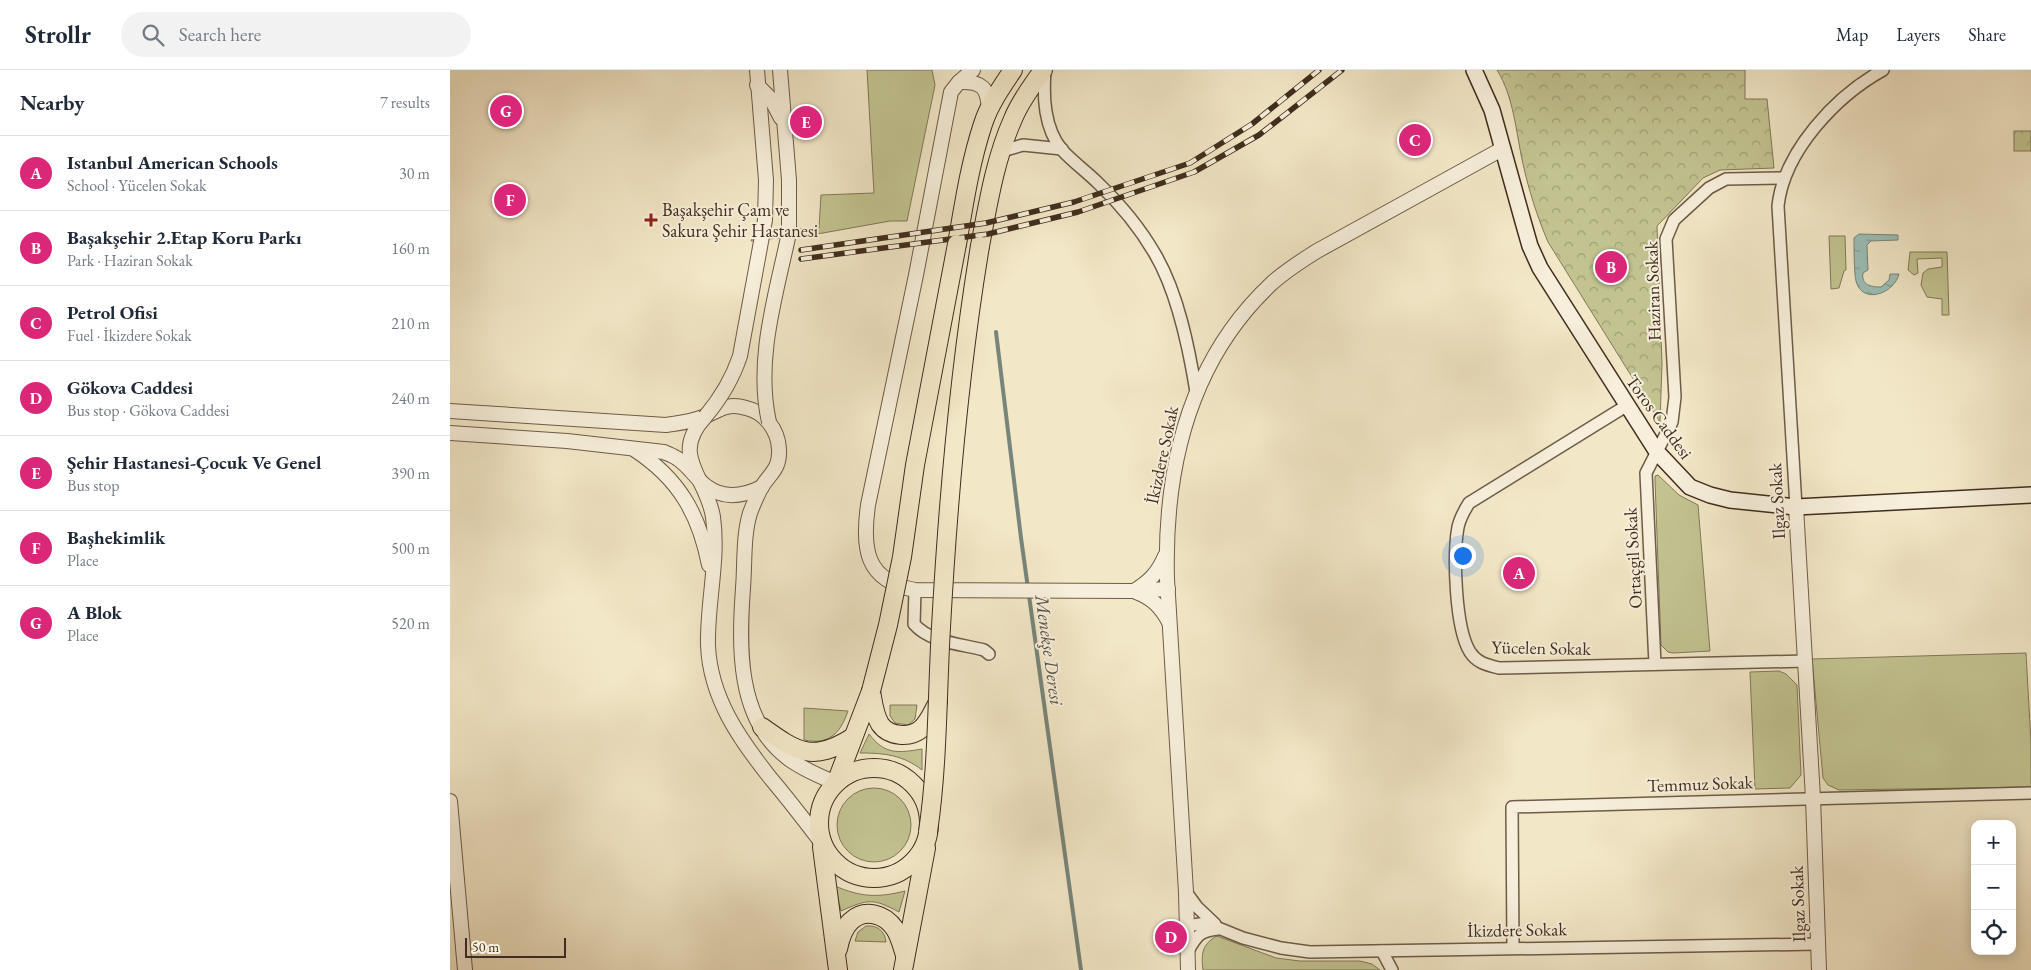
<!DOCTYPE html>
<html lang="en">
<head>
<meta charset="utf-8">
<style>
  :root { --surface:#fff; --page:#f2f2f3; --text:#1f2937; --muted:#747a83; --line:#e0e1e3; --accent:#db2777 }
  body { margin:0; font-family:"EB Garamond",serif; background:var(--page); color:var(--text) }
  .controls { position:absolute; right:15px; bottom:15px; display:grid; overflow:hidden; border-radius:10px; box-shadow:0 2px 12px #0003 }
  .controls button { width:45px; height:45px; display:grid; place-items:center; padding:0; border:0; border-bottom:1px solid var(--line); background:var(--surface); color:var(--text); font:25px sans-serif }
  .scale { position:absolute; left:15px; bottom:12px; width:101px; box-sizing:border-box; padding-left:5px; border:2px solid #402d1e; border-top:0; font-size:14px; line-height:18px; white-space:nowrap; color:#402d1e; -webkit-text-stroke:4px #f7efdb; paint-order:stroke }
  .you { position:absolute; left:1012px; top:485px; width:18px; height:18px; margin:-12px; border:4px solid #fff; border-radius:50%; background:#1a73e8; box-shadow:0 0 0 8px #1a73e833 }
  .badge { display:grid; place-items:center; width:32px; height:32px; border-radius:50%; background:var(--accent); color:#fff; font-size:16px; font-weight:700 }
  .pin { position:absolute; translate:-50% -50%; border:2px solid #fff; box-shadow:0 1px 5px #0006 }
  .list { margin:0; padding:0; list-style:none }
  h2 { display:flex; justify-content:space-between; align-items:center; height:65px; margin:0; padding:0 20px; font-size:21px }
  h2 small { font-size:16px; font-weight:400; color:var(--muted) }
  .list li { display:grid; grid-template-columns:32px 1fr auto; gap:15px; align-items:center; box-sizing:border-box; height:75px; padding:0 20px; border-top:1px solid var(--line) }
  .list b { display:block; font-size:19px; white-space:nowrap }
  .list p { margin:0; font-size:16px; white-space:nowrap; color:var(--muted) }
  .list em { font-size:16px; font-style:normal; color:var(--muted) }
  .icon { flex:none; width:28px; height:28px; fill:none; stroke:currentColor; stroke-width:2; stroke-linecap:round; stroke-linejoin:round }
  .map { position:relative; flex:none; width:1581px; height:900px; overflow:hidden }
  header { display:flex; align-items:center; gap:30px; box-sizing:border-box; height:70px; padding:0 25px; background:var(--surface); border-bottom:1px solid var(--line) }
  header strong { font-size:24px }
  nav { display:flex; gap:28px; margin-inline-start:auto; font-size:18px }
  .search { width:350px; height:45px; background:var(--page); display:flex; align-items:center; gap:12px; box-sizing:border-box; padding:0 18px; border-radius:28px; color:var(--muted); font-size:19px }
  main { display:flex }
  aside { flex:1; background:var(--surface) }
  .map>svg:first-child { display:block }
  .grass { fill:#c2c391; stroke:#817858 }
  .park { fill:url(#park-crowns); stroke:#817858 }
  .water { fill:url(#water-ripples); stroke:#77857a }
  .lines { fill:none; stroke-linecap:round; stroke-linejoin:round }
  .stream { stroke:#77857a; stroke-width:4 }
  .minor-casing { stroke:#6c5c48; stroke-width:14 }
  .tertiary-casing { stroke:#6c5c48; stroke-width:16 }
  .secondary-casing { stroke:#402d1e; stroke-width:18 }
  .primary-casing { stroke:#402d1e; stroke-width:20 }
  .minor { stroke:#f7efdb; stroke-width:11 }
  .tertiary { stroke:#f7efdb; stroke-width:14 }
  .secondary { stroke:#f7efdb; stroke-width:15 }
  .primary { stroke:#f2e7c7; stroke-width:18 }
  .rail-casing { stroke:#402d1e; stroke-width:5.5 }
  .rail { stroke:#f7efdb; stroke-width:4; stroke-dasharray:11; stroke-linecap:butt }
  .tertiary-bridge-casing { stroke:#6c5c48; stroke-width:16; stroke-linecap:butt }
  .primary-bridge-casing { stroke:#402d1e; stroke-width:20; stroke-linecap:butt }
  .tertiary-bridge { stroke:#f7efdb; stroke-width:14 }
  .primary-bridge { stroke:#f2e7c7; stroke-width:18 }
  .poi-dot { fill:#8f2418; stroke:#f7efdb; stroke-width:2 }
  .labels { text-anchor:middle; stroke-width:4; stroke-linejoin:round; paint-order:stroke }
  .poi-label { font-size:18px; fill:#402d1e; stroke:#f7efdb; text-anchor:start }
  .street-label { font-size:18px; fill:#402d1e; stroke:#f7efdb }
  .water-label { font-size:19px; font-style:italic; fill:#575244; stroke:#f7efdb }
</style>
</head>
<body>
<header>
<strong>Strollr</strong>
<div class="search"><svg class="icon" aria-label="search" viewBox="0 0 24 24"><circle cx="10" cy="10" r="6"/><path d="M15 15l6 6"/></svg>Search here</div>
<nav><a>Map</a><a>Layers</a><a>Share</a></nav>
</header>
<main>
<aside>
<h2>Nearby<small>7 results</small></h2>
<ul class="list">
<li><span class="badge">A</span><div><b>Istanbul American Schools</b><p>School · Yücelen Sokak</p></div><em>30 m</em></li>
<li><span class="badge">B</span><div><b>Başakşehir 2.Etap Koru Parkı</b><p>Park · Haziran Sokak</p></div><em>160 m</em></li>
<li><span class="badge">C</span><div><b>Petrol Ofisi</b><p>Fuel · İkizdere Sokak</p></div><em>210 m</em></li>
<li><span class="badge">D</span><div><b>Gökova Caddesi</b><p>Bus stop · Gökova Caddesi</p></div><em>240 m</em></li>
<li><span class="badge">E</span><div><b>Şehir Hastanesi-Çocuk Ve Genel</b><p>Bus stop</p></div><em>390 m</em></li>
<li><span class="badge">F</span><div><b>Başhekimlik</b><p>Place</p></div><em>500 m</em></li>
<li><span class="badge">G</span><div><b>A Blok</b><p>Place</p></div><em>520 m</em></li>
</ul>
</aside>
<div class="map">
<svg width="1581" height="900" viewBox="0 0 1581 900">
  <defs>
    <pattern id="park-crowns" width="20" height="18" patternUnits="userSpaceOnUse" patternTransform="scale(1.25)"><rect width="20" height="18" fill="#c2c391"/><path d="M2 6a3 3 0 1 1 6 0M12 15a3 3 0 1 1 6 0" fill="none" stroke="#9f9f76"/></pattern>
    <pattern id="water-ripples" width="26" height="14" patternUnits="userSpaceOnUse" patternTransform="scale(1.25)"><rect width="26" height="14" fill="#9bbfb8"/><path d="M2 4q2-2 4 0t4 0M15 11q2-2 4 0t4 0" fill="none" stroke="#809c95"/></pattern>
  </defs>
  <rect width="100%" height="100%" fill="#f2e7c7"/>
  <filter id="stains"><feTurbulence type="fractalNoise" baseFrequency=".004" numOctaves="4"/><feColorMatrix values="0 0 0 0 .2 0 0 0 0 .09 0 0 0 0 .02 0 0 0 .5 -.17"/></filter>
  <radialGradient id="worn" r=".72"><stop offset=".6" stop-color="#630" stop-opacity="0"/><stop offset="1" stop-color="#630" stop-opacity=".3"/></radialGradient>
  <g class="grass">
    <polygon points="417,0 482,0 485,15 457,151 440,151 373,163 301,171 306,161 369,158 371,125 424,123"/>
    <polygon points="1379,166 1395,166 1396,200 1394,201 1389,218 1381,219"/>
    <polygon points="1460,182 1497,182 1499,245 1492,245 1492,229 1477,227 1471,215 1473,203 1478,199 1492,197 1492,188 1467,189 1468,203 1464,205 1458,200"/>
    <polygon points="1208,405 1229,425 1248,435 1260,581 1223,583 1218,582 1211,575 1205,410 1205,406"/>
    <polygon points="1576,583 1581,673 1581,717 1389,720 1378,715 1373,708 1362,589"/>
    <polygon points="1329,601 1336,604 1347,615 1351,705 1340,718 1305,719 1300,602"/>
    <polygon points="440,635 467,635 465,649 458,655 445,653 440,646"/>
    <path d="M 354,638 L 398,641 C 390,664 379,675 354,670 Z"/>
    <path d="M 419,664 C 435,685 448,683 472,679 L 472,700 C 453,685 434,683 410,683 Z"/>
    <circle cx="424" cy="755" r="37"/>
    <path d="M 385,816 C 411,827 427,828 455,821 L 449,842 C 423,828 418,829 391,841 Z"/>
    <path d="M 416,856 C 427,855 435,861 436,872 L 405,871 L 408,862 Z"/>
    <path d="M 767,866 L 826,888 L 850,891 L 910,891 L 922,894 L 930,900 L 753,900 C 751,884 752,874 767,866 Z"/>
  </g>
  <g class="park">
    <path d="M 1047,0 L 1295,0 L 1295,29 L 1317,29 L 1324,98 L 1270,100 L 1253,108 L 1207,156 L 1212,294 L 1210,352 L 1098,172 C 1087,146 1079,121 1073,94 C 1066,63 1064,27 1047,0 Z"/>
    <rect x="1564" y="61" width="17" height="20"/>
  </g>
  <path class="water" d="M 1409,164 L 1448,165 L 1448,170 L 1421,171 L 1417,175 L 1418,200 L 1413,203 C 1411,215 1421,217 1431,217 L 1439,210 L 1440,204 L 1449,204 C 1444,224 1412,235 1406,211 C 1404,202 1404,179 1404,168 Z"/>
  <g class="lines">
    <polyline class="stream" points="546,262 571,468 631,900"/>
    <g class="minor-casing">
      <g id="minor">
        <path d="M 595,0 C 593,27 594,58 612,80 C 623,92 637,102 648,113 C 670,134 690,158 705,184 C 728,223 739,278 746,322"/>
        <polyline points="552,81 573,75 612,79"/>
        <path d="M 1176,336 L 1019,433 C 1014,441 1010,448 1008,457 C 1003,485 1005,558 1020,582 C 1027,593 1037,595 1049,598 L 1356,591"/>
        <path d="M 1346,437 L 1328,136 C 1334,81 1386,26 1433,0"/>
        <path d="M 465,520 L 464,554 C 479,572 511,574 534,580 L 539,584"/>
        <polyline points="1205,594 1196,403 1222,352 1225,327 1216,169 1224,150 1259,118 1276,109 1334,108"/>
        <polyline points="736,822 747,837 765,854"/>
        <polyline points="737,856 756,853 793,868 831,878 860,882 1368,874"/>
        <polyline points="1063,878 1062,737 1581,723"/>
        <path d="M 738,881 C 747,865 750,861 768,859"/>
        <polyline points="932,881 942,900"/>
      </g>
    </g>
    <g class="tertiary-casing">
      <g id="tertiary">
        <polyline points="307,0 316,110 315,150"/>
        <polyline points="330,0 339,110 339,151"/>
        <path d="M 523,0 L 509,12 L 501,22 L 466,205 L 418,435 C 412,478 415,511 465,520 L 683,521 L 718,519"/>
        <path d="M 509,12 C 533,11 538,18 539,41"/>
        <polyline points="307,15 321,29 331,48"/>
        <path d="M 0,341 L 216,355 C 229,353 241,352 253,347 C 269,341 276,332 296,338 C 314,342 328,359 329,379 C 330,400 320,403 311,418 C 307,426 303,435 300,443 C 293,466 295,493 293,518 C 289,575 286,650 339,689 C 353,699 369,706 386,713"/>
        <path d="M 255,347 C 219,386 257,407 263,447 C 269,490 257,532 258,575 C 260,628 290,670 322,710 C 339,730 355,751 371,772"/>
        <path d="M 0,363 L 117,371 L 214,382 C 218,384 224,386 228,389 C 239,396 246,409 256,416 C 274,430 294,426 312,417"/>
        <path d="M 185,380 C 229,409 249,444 259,495"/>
        <polyline points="1346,437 1363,728 1369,900"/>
        <path d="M 684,521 C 699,512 708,503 715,486"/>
        <path d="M 686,522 C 702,528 711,537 719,552"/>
        <polyline points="0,731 15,900"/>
        <path d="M 738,900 L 736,822 L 717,509 C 714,399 738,292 821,214 C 835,201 851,191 867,181 L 1052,79"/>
      </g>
    </g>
    <g class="secondary-casing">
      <polyline id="secondary" points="1024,0 1042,40 1074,155 1080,176 1090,198 1207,382 1240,417 1260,425 1280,430 1346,437 1581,425"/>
    </g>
    <g class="primary-casing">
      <g id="primary">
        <path d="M 507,174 C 514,134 520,93 533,54 C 539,35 552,16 563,0"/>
        <path d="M 530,176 C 538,134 545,89 563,49 C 570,31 582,16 593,0"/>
        <path d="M 421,621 C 423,632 424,644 430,654 C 439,667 460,668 471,659 C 479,652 483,641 488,632"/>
        <path d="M 312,657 C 347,682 363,693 403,667"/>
        <circle cx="424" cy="753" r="55"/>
        <polyline points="386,713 421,621"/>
        <polyline points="372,777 388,900"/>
        <path d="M 388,879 C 390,869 393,858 401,851 C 415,838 435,844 445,859 C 450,867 452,876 455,885"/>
        <polyline points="453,900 476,778"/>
      </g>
    </g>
    <use href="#minor" class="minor"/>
    <use href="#tertiary" class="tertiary"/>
    <use href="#secondary" class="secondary"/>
    <use href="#primary" class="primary"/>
    <g class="rail-casing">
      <g id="rail">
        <polyline points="351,180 536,153 624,132 740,93 802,54 869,0"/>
        <polyline points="351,189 538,164 628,142 744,102 809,65 892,0"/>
      </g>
    </g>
    <use href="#rail" class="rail"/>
    <g class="tertiary-bridge-casing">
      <g id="tertiary-bridge">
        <path d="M 255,347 C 271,328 282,310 290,286 L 315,150"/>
        <path d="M 319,352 C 305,290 326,225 339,163 L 339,151"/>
      </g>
    </g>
    <g class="primary-bridge-casing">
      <g id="primary-bridge">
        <polyline points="421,621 438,555 452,487 465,395 507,174"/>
        <path d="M 478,762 C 488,694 487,626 491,557 C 498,430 509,302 530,176"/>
      </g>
    </g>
    <use href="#tertiary-bridge" class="tertiary-bridge"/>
    <use href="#primary-bridge" class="primary-bridge"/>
  </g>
  <path class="poi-dot" d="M198.5 142.5h5v5h5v5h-5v5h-5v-5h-5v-5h5z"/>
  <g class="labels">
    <g class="poi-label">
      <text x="212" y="146">Başakşehir Çam ve<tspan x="212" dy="21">Sakura Şehir Hastanesi</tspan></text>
    </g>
    <g class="street-label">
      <text transform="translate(1203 221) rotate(-92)" y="6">Haziran Sokak</text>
      <text transform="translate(1209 347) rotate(54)" y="6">Toros Caddesi</text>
      <text transform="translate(712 385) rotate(-78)" y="6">İkizdere Sokak</text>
      <text transform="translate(1327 431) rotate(-93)" y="6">Ilgaz Sokak</text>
      <text transform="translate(1183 488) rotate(-93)" y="6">Ortaçgil Sokak</text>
      <text transform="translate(1091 578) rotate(1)" y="6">Yücelen Sokak</text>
      <text transform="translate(1250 714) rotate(-2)" y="6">Temmuz Sokak</text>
      <text transform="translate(1348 834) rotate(-92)" y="6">Ilgaz Sokak</text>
      <text transform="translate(1067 860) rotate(-1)" y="6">İkizdere Sokak</text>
    </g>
    <g class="water-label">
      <text transform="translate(600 580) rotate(82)" y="7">Menekşe Deresi</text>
    </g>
  </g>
  <rect width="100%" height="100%" filter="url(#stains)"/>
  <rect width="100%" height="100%" fill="url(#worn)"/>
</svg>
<div class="controls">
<button>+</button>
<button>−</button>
<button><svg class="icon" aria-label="locate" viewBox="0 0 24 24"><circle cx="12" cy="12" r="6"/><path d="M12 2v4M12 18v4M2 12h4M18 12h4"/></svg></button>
</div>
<div class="scale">50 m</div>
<div class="you"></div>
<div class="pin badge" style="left:1069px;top:503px">A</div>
<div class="pin badge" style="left:1161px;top:197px">B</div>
<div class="pin badge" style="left:965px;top:70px">C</div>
<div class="pin badge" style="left:721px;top:867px">D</div>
<div class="pin badge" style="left:356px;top:52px">E</div>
<div class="pin badge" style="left:60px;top:130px">F</div>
<div class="pin badge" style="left:56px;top:41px">G</div>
</div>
</main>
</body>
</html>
